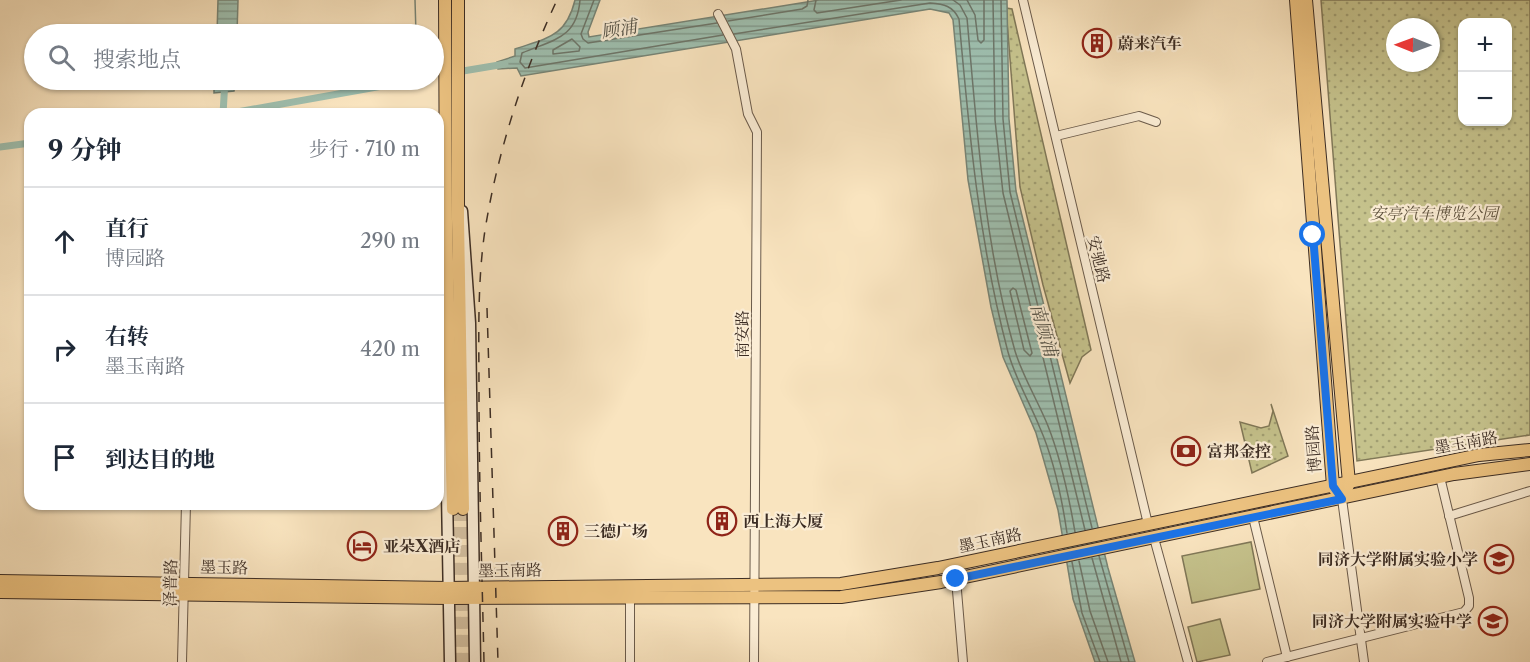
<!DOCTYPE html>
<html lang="zh">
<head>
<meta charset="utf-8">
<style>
  :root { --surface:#fff; --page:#f2f2f3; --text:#1f2937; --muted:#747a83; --line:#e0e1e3 }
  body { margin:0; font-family:"Libre Caslon Text","Noto Serif SC",serif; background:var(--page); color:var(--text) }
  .controls { position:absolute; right:18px; top:18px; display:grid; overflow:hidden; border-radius:12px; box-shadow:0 2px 4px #0004 }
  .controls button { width:54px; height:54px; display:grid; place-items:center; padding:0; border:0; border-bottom:2px solid var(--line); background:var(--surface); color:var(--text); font:30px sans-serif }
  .compass { position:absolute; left:1386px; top:18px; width:54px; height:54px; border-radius:50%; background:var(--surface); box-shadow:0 2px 4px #0004; rotate:271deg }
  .stop { position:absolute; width:18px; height:18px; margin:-14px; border:4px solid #1a73e8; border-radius:50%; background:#fff }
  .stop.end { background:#1a73e8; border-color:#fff; box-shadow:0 2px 6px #0008 }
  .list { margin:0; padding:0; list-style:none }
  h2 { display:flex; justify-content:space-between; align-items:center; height:78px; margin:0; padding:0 24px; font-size:26px }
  h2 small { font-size:20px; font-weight:400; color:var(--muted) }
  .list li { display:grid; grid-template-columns:39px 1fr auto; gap:18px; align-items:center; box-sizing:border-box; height:108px; padding:0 24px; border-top:2px solid var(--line) }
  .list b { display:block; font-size:22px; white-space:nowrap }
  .list p { margin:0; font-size:20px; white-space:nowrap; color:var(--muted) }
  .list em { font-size:20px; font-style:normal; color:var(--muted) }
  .icon { flex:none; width:33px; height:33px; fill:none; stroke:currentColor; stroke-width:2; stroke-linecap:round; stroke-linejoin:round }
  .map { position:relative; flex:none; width:1530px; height:662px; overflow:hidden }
  .search { position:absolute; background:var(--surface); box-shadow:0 2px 4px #0004; left:24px; top:24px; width:420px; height:66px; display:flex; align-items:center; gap:15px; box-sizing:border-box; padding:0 21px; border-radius:33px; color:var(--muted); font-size:22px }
  .panel { position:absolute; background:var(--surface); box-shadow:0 2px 4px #0004; left:24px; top:108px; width:420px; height:402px; border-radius:18px }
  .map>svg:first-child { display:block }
  .park { fill:url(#park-dots); stroke:#807858; stroke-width:1.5; fill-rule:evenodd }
  .pitch { fill:#c5c28c; stroke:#807858; stroke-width:1.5 }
  .water { fill:url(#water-rules); stroke:#778577; stroke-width:1.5 }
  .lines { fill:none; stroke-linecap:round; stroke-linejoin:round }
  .shore { stroke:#6d766a; stroke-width:1.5 }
  .stream { stroke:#778577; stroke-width:1.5 }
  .canal { stroke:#9ebfaf; stroke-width:7 }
  .trunk-tunnel { stroke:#d3bfa0; stroke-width:12; stroke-dasharray:12 6; stroke-linecap:butt }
  .minor-casing { stroke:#6b5b4b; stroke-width:10 }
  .secondary-casing { stroke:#3c2d24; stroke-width:13 }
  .primary-casing { stroke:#3c2d24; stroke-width:14 }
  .trunk-casing { stroke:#3c2d24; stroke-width:14 }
  .minor { stroke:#fbedd5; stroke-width:8 }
  .secondary { stroke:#fbedd5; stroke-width:10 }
  .primary { stroke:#ecc280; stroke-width:12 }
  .trunk { stroke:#ecc280; stroke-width:12 }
  .rail { stroke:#3c2d24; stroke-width:1.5; stroke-dasharray:10 10; stroke-linecap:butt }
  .route { stroke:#1a73e8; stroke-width:8 }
  .labels { text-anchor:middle; stroke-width:4.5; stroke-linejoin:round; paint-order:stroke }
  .poi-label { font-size:16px; font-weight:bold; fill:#3c2d24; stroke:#fbedd5; text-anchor:start }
  .park-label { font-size:16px; font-style:italic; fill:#5e523e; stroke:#fbedd5 }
  .street-label { font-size:16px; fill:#3c2d24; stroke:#fbedd5 }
  .water-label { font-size:18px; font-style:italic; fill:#545247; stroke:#fbedd5 }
</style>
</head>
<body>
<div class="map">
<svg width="1530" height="662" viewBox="0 0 1530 662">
  <defs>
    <pattern id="park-dots" width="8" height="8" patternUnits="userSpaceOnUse" patternTransform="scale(1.5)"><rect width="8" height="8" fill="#c5c28c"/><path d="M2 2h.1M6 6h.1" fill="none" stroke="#a19e72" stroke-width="1.8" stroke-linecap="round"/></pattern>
    <pattern id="water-rules" width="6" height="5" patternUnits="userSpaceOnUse" patternTransform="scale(1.5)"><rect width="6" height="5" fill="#9ebfaf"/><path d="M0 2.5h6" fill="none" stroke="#829c8e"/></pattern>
  </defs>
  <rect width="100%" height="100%" fill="#f9e4bf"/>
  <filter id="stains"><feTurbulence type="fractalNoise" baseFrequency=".00333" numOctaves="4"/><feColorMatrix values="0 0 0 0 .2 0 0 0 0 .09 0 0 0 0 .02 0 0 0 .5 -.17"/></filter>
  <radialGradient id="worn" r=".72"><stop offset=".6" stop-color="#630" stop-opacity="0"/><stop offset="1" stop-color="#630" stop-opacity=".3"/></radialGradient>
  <g class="park">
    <path d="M 1321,0 L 1530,0 L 1530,435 L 1357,461 ZM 1462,22 L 1508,22 L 1508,122 L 1462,122 ZM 1395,27 L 1431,27 L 1431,63 L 1395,63 Z"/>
    <polygon points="1006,8 1012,9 1091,350 1082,357 1070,383 1043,285 1020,187"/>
    <polygon points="1271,404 1288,456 1252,473 1240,422 1261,428 1269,426 1273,411"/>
  </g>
  <g class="pitch">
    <polygon points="1251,542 1260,589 1192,603 1182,556"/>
    <polygon points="1220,619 1230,655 1197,662 1188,627"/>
  </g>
  <g class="water">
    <polygon points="218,0 238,0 237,34 217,34"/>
    <path d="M 575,0 L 600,0 L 588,32 L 589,37 L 819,0 L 1007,0 L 1009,119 L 1016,191 L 1108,568 L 1135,662 L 1095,662 L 1073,599 L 1058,510 L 1036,433 L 1003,357 L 991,307 L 968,180 L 953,20 L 949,13 L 930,9 L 521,76 L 517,68 L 498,69 L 497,62 L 515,56 L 515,49 C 547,38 566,37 575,0 Z"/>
    <polygon points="214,80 235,80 234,91 214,93"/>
  </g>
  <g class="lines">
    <g class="shore">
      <path d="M 580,0 C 577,39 552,40 522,53 L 520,62 L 525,68 L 723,35"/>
      <polyline points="594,0 581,34 583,39 588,43 717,23"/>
      <polyline points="816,0 814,10 817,13 901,0"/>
      <path d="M 953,0 L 960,5 L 967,18 C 977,130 984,243 1015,351 C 1023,377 1038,401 1048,426 C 1061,459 1069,497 1075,532"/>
      <polyline points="967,0 975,15 978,40 981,43 984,40 984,0"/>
      <polyline points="993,0 995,120 1003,193 1085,530"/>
      <polyline points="1001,0 1003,119 1010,192 1092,528"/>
      <polyline points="728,21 802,9 807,6 808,0"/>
      <path d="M 734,34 L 930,3 C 944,4 953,6 959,19 C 969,132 979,243 1008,352 C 1015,378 1030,403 1040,428 C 1054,460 1062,499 1067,533"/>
      <polygon points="572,39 580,47 579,51 553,54 553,50"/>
      <polygon points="1013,288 1016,290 1032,353 1030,356 1024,350 1010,291"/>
      <polyline points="1099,556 1129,662"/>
      <polyline points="1092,558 1121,662"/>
      <polyline points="1079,561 1090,611 1108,662"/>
      <polyline points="1072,562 1082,613 1100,662"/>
    </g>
    <polyline class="stream" points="415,0 416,34"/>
    <g class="canal">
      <polyline points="457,72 505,64"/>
      <polyline points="223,114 225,80"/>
      <polyline points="226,114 416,80"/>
      <polyline points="0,147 30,143"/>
    </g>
    <g class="trunk-tunnel">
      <polyline points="453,509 456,662"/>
      <polyline points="463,509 466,662"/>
    </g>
    <g class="minor-casing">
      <g id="minor">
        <polyline points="1023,0 1148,524"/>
        <polyline points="718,14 736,49 748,114 757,132 754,662"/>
        <polyline points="1056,136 1139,116 1156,122"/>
        <polyline points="1342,499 1364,662"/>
        <polyline points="1449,516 1530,491"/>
        <polyline points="1253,517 1287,657"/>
        <polyline points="1154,538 1188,662"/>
        <polyline points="956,579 963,662"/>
        <polyline points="630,598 630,662"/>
        <polyline points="182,662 186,504"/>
        <polyline points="1267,662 1464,612 1469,606 1469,598 1440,477"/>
      </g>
    </g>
    <g class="secondary-casing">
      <g id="secondary">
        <polyline points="442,210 450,662"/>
        <polyline points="462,211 470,323 475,662"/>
      </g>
    </g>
    <g class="primary-casing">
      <g id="primary">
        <polyline points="1296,0 1333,486 1336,491"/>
        <polyline points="1306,0 1349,483 1346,490"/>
        <polyline points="0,581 448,588 841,584 938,568 1479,455 1530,450"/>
        <polyline points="0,592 448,598 841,597 941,582 1454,474 1530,464"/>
      </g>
    </g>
    <g class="trunk-casing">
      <g id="trunk">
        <polyline points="445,0 446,220 453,509"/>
        <polyline points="458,0 458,220 463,509"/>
      </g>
    </g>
    <use href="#minor" class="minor"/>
    <use href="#secondary" class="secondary"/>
    <use href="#primary" class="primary"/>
    <use href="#trunk" class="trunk"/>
    <g class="rail">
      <polyline points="487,308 498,662"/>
      <path d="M 484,662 C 482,572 479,483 479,393 C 479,339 477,284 485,230 C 498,150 523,73 557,0"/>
    </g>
  </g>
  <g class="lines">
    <polyline class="route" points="956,579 1342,499 1333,486 1313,235"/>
  </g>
  <defs>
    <g id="building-ring" transform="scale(1.5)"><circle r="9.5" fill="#fbedd5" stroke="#8f2418" stroke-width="1.5"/><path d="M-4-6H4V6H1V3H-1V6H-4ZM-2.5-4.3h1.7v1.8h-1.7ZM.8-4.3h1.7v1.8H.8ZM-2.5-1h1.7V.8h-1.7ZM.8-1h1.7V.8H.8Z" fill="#8f2418"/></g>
    <g id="bank-ring" transform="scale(1.5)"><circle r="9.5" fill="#fbedd5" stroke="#8f2418" stroke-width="1.5"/><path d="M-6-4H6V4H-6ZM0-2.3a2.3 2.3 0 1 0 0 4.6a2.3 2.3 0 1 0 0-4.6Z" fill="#8f2418"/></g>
    <g id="hotel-ring" transform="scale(1.5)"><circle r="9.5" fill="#fbedd5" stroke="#8f2418" stroke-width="1.5"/><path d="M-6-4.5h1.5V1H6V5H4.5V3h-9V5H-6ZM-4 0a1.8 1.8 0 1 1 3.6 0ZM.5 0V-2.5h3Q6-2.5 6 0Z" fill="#8f2418"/></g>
    <g id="school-ring" transform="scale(1.5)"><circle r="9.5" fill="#fbedd5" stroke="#8f2418" stroke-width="1.5"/><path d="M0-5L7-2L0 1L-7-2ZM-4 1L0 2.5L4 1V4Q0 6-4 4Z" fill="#8f2418"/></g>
  </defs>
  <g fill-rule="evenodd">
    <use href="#building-ring" x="1097" y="43"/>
    <use href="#bank-ring" x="1186" y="451"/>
    <use href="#building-ring" x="722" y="521"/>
    <use href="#building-ring" x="563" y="531"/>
    <use href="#hotel-ring" x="362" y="546"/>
    <use href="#school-ring" x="1499" y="559"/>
    <use href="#school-ring" x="1493" y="621"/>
  </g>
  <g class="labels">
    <g class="poi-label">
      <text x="1118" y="49">蔚来汽车</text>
      <text x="1207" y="457">富邦金控</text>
      <text x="743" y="527">西上海大厦</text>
      <text x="584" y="537">三德广场</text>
      <text x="383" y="552">亚朵X酒店</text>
      <text x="1478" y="565" text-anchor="end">同济大学附属实验小学</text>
      <text x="1472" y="627" text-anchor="end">同济大学附属实验中学</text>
    </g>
    <g class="park-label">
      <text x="1434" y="219">安亭汽车博览公园</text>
    </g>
    <g class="street-label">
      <text transform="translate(1099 259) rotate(76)" y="6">安驰路</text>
      <text transform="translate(742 334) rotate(-90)" y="6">南安路</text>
      <text transform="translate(1466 442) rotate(-10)" y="6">墨玉南路</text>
      <text transform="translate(1313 449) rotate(-94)" y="6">博园路</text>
      <text transform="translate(990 540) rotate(-12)" y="6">墨玉南路</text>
      <text transform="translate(224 567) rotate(1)" y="6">墨玉路</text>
      <text transform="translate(510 570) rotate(-1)" y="6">墨玉南路</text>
      <text transform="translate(170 583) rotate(-89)" y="6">泽普路</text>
    </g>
    <g class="water-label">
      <text transform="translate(619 29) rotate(-10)" y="6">顾浦</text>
      <text transform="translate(1044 330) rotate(74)" y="6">南顾浦</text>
    </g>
  </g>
  <rect width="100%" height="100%" filter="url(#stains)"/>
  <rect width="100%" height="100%" fill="url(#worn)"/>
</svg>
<div class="controls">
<button>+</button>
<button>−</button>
</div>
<svg class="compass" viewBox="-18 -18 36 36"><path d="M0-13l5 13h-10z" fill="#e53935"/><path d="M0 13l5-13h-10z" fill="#747a83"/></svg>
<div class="stop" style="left:1313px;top:235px"></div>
<div class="stop end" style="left:956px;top:579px"></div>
<div class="search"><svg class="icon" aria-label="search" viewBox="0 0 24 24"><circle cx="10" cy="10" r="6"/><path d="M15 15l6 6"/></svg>搜索地点</div>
<section class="panel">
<h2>9 分钟<small>步行 · 710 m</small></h2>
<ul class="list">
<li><svg class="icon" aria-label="ahead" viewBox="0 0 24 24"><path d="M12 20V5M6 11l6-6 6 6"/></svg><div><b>直行</b><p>博园路</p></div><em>290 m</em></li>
<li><svg class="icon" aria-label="right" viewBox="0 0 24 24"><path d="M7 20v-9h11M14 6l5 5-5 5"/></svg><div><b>右转</b><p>墨玉南路</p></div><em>420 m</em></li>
<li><svg class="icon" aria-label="arrive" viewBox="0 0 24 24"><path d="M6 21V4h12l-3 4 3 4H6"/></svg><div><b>到达目的地</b></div></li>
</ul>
</section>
</div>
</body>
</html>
